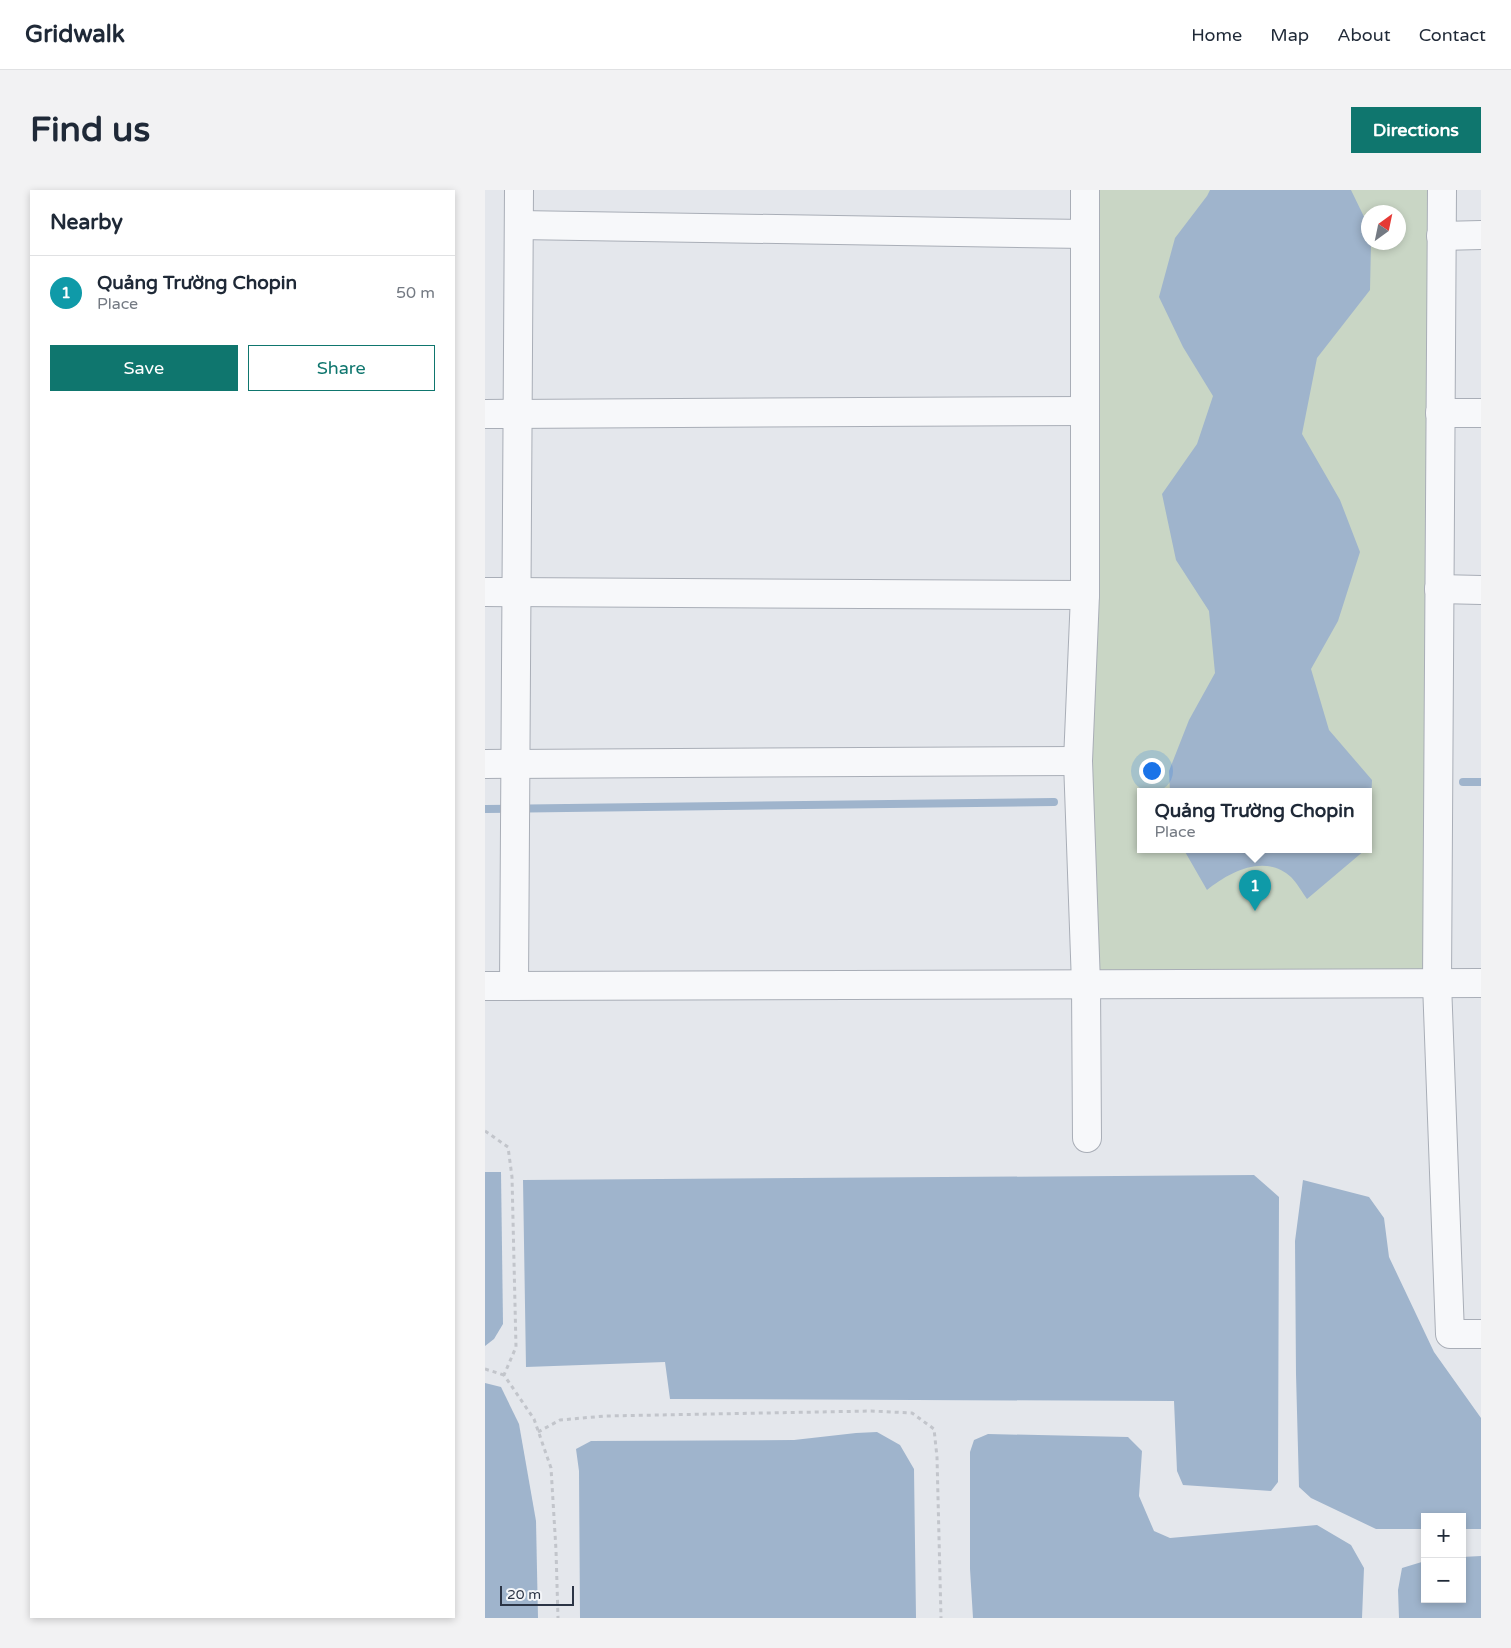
<!DOCTYPE html>
<html lang="en">
<head>
<meta charset="utf-8">
<style>
  :root { --surface:#fff; --page:#f2f2f3; --text:#1f2937; --muted:#747a83; --line:#e0e1e3; --accent:#0f766e }
  body { margin:0; font-family:"Varela Round",sans-serif; background:var(--page); color:var(--text) }
  .controls { position:absolute; right:15px; bottom:15px; display:grid; overflow:hidden; border-radius:0px; box-shadow:0 2px 8px #0003 }
  .controls button { width:45px; height:45px; display:grid; place-items:center; padding:0; border:0; border-bottom:1px solid var(--line); background:var(--surface); color:var(--text); font:25px sans-serif }
  .compass { position:absolute; left:876px; top:15px; width:45px; height:45px; border-radius:50%; background:var(--surface); box-shadow:0 2px 8px #0003; rotate:33deg }
  .scale { position:absolute; left:15px; bottom:12px; width:74px; box-sizing:border-box; padding-left:5px; border:2px solid #2b3445; border-top:0; font-size:14px; line-height:18px; white-space:nowrap; color:#2b3445; -webkit-text-stroke:4px #f4f6f9; paint-order:stroke }
  .you { position:absolute; left:666px; top:580px; width:18px; height:18px; margin:-12px; border:4px solid #fff; border-radius:50%; background:#1a73e8; box-shadow:0 0 0 8px #1a73e833 }
  .badge { display:grid; place-items:center; width:32px; height:32px; border-radius:50%; background:var(--accent); color:#fff; font-size:16px; font-weight:700 }
  .pin { position:absolute; translate:-50% -41px; filter:drop-shadow(0 1px 2px #0008) }
  .pin::after { content:''; position:absolute; top:26px; width:18px; height:15px; background:inherit; clip-path:polygon(0 0,100% 0,50% 100%) }
  .popup { position:absolute; left:652px; top:598px; width:235px; height:65px; box-sizing:border-box; display:grid; place-content:center; border-radius:0px; background:var(--surface); filter:drop-shadow(0 1px 4px #0005); font-size:16px; white-space:nowrap; color:var(--muted) }
  .popup b { font-size:19px; color:var(--text) }
  .popup::after { content:''; position:absolute; left:50%; top:100%; margin-left:-10px; border:10px solid transparent; border-top-color:var(--surface) }
  .list { margin:0; padding:0; list-style:none }
  h2 { display:flex; justify-content:space-between; align-items:center; height:65px; margin:0; padding:0 20px; font-size:21px }
  h2 small { font-size:16px; font-weight:400; color:var(--muted) }
  .list li { display:grid; grid-template-columns:32px 1fr auto; gap:15px; align-items:center; box-sizing:border-box; height:75px; padding:0 20px; border-top:1px solid var(--line) }
  .list b { display:block; font-size:19px; white-space:nowrap }
  .list p { margin:0; font-size:16px; white-space:nowrap; color:var(--muted) }
  .list em { font-size:16px; font-style:normal; color:var(--muted) }
  .actions { display:flex; gap:10px; padding:15px 20px }
  .actions a { flex:1; padding:11px 0; border:1px solid var(--accent); border-radius:0px; text-align:center; font-size:18px; color:var(--accent) }
  .actions .main { background:var(--accent); color:#fff }
  .map { position:relative; flex:none; width:996px; height:1428px; overflow:hidden; border-radius:0px }
  header { display:flex; align-items:center; gap:30px; box-sizing:border-box; height:70px; padding:0 25px; background:var(--surface); border-bottom:1px solid var(--line) }
  header strong { font-size:24px }
  nav { display:flex; gap:28px; margin-inline-start:auto; font-size:18px }
  .intro { display:flex; align-items:center; justify-content:space-between; box-sizing:border-box; height:120px; padding:0 30px }
  h1 { margin:0; font-size:35px }
  .button { padding:12px 22px; border-radius:0px; background:var(--accent); color:#fff; font-size:18px; font-weight:700 }
  main { display:flex; gap:30px; padding:0 30px }
  aside { flex:1; background:var(--surface); border-radius:0px; box-shadow:0 2px 8px #0003 }
  .map>svg:first-child { display:block }
  .green { fill:#c9d6c5; fill-rule:evenodd }
  .water { fill:#9fb4cc }
  .lines { fill:none; stroke-linecap:round; stroke-linejoin:round }
  .stream { stroke:#9fb4cc; stroke-width:8 }
  .minor-casing { stroke:#a9aeb7; stroke-width:30 }
  .path { stroke:#c2c5cb; stroke-width:3; stroke-dasharray:4 4; stroke-linecap:butt }
  .minor { stroke:#f7f8fa; stroke-width:28 }
</style>
</head>
<body>
<header>
<strong>Gridwalk</strong>
<nav><a>Home</a><a>Map</a><a>About</a><a>Contact</a></nav>
</header>
<div class="intro"><h1>Find us</h1><a class="button">Directions</a></div>
<main>
<aside>
<h2>Nearby<small></small></h2>
<ul class="list">
<li><span class="badge" style="background:#0f9aa8">1</span><div><b>Quảng Trường Chopin</b><p>Place</p></div><em>50 m</em></li>
</ul>
<div class="actions"><a class="main">Save</a><a>Share</a></div>
</aside>
<div class="map">
<svg width="996" height="1428" viewBox="0 0 996 1428">
  <rect width="100%" height="100%" fill="#e4e7ec"/>
  <path class="green" d="M 600,0 L 957,0 L 952,793 L 601,794 ZM 884,22 L 914,22 L 914,52 L 884,52 ZM 656,602 L 884,602 L 884,660 L 656,660 Z"/>
  <g class="water">
    <polygon points="725,0 866,0 883,35 884,52 886,53 885,100 832,168 817,244 855,310 875,362 853,431 826,479 844,540 887,590 884,651 884,602 685,602 684,581 704,530 730,483 724,421 691,370 677,304 712,254 728,206 698,157 674,107 690,48 722,6"/>
    <path d="M 699,660 L 880,660 L 822,709 C 817,702 812,693 806,687 C 780,663 744,682 722,700 Z"/>
    <polygon points="0,982 16,982 18,1134 9,1149 0,1156"/>
    <polygon points="769,985 794,1007 793,1292 786,1301 698,1295 692,1281 689,1211 185,1209 180,1172 41,1177 38,990"/>
    <polygon points="818,990 884,1007 899,1028 904,1067 949,1162 996,1228 996,1339 977,1339 977,1327 940,1327 940,1339 891,1339 826,1308 814,1297 811,1184 810,1051"/>
    <polygon points="0,1193 16,1197 34,1234 51,1331 53,1428 0,1428"/>
    <polygon points="392,1242 415,1255 429,1279 431,1428 95,1428 94,1281 91,1259 106,1251 309,1250 371,1243"/>
    <polygon points="503,1244 643,1247 657,1261 654,1306 669,1341 685,1348 832,1335 866,1355 879,1378 877,1428 488,1428 485,1379 485,1262 489,1250"/>
    <polygon points="996,1366 996,1428 914,1428 913,1400 917,1378 940,1371 940,1409 977,1409 977,1367"/>
  </g>
  <g class="lines">
    <g class="stream">
      <polyline points="978,592 996,592"/>
      <polyline points="0,619 569,612"/>
    </g>
    <g class="minor-casing">
      <g id="minor">
        <polyline points="600,0 600,405 593,571 601,794 602,948"/>
        <polyline points="957,0 952,793 965,1144 996,1144"/>
        <polyline points="34,35 600,44"/>
        <polyline points="956,46 996,45"/>
        <polyline points="955,223 996,223"/>
        <polyline points="0,224 600,221"/>
        <polyline points="954,399 996,400"/>
        <polyline points="0,402 600,405"/>
        <polyline points="0,574 593,571"/>
        <polyline points="0,796 996,793"/>
        <polyline points="29,796 34,0"/>
      </g>
    </g>
    <g class="path">
      <polyline points="0,941 23,957 27,987 31,1157 19,1185 49,1229 66,1278 71,1360 73,1428"/>
      <polyline points="0,1179 19,1185"/>
      <polyline points="53,1242 75,1230 120,1226 386,1221 427,1223 449,1239 452,1267 456,1428"/>
    </g>
    <use href="#minor" class="minor"/>
  </g>
</svg>
<div class="controls">
<button>+</button>
<button>−</button>
</div>
<svg class="compass" viewBox="-18 -18 36 36"><path d="M0-13l5 13h-10z" fill="#e53935"/><path d="M0 13l5-13h-10z" fill="#747a83"/></svg>
<div class="scale">20 m</div>
<div class="you"></div>
<div class="pin badge" style="left:770px;top:721px;background:#0f9aa8">1</div>
<div class="popup"><b>Quảng Trường Chopin</b>Place</div>
</div>
</main>
</body>
</html>
